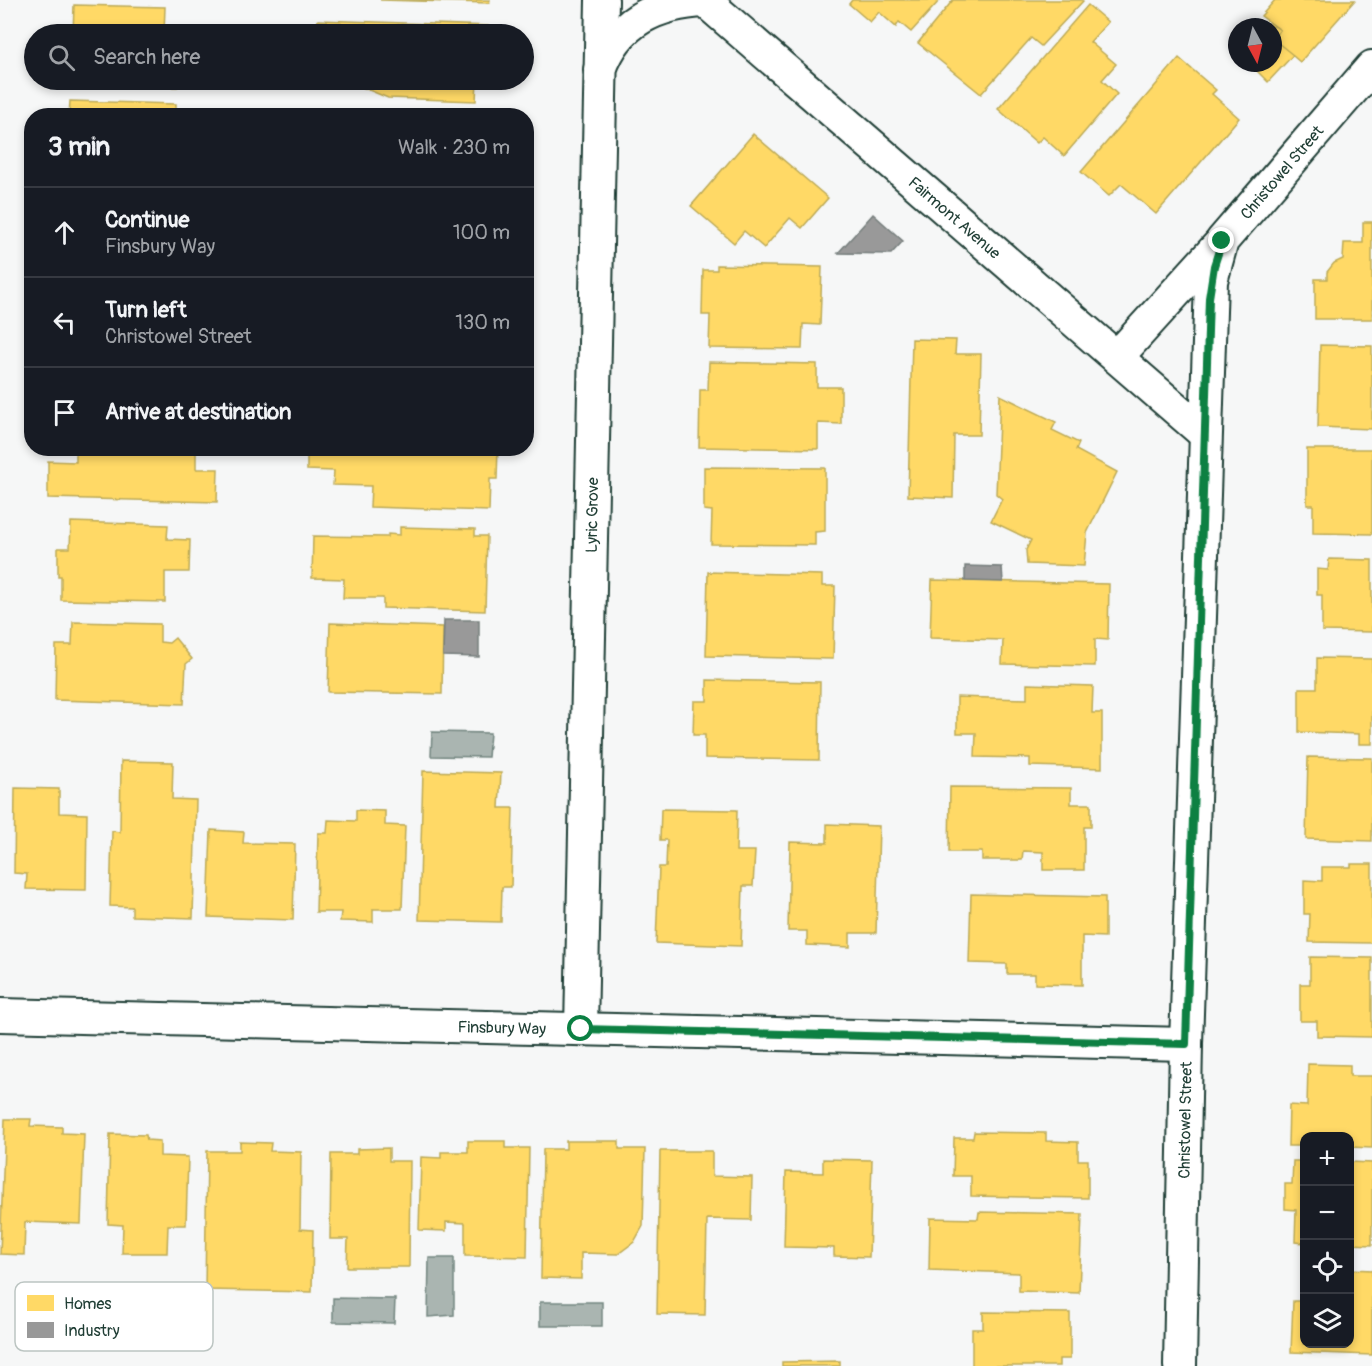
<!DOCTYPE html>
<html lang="en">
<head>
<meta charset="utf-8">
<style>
  :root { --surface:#171b24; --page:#20242c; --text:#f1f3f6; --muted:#9ea1a6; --line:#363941 }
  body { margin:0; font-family:Pangolin,sans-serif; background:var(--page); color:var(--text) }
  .controls { position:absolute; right:18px; bottom:18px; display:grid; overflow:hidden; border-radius:12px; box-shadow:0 3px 9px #0003 }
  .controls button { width:54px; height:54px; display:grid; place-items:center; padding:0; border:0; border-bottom:2px solid var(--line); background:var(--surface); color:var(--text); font:30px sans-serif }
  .compass { position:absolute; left:1228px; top:18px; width:54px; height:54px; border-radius:50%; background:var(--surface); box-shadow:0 3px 9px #0003; rotate:173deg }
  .stop { position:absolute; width:18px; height:18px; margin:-14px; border:4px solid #0b8043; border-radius:50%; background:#fff }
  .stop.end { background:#0b8043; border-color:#fff; box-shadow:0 2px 6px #0008 }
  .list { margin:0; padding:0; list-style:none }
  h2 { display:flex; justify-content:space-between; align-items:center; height:78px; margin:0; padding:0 24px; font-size:26px }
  h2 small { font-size:20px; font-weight:400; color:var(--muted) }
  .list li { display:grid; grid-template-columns:39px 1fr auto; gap:18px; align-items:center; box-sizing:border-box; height:90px; padding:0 24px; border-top:2px solid var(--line) }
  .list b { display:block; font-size:22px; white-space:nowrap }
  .list p { margin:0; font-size:20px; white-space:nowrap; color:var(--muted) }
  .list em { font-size:20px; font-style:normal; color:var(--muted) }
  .icon { flex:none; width:33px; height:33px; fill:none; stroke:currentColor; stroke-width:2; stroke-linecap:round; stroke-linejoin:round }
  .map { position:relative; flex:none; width:1372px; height:1366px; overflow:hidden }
  .search { position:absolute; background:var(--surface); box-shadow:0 3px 9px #0003; left:24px; top:24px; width:510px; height:66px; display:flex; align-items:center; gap:15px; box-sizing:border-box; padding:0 21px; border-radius:33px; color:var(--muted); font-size:22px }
  .panel { position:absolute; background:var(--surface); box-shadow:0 3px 9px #0003; left:24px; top:108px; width:510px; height:348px; border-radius:24px }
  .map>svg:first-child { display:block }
  .water { fill:#aab5b1; stroke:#72857f; stroke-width:1.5 }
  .homes { fill:#ffd966; stroke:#bcaa57; stroke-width:1.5 }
  .industry { fill:#999; stroke:#747d7b; stroke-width:1.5 }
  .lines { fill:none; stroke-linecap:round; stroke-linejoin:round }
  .minor-casing { stroke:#1f3d34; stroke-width:36 }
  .minor { stroke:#fff; stroke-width:32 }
  .route { stroke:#0b8043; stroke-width:8 }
  .labels { text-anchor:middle; stroke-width:6; stroke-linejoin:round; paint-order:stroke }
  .street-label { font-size:16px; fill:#1f3d34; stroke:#fff }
  .key { fill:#fff; stroke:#bcc5c2; stroke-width:1.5 }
  .key-label { font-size:16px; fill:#1f3d34 }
</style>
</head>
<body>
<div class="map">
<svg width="1372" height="1366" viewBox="0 0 1372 1366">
  <rect width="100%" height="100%" fill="#f6f7f7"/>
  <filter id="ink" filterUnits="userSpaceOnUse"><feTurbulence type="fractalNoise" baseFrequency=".0167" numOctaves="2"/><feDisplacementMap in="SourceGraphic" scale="12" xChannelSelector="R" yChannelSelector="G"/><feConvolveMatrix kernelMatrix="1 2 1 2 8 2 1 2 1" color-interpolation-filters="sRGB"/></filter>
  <g filter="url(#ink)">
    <g class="water">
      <polygon points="432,732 490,733 488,757 431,756"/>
      <polygon points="429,1258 454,1258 454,1315 428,1317"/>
      <polygon points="333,1298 395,1299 394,1323 333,1322"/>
      <rect x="540" y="1302" width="62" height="24"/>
    </g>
    <g class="homes">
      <polygon points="380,0 490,0 489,3"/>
      <polygon points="852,0 940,0 911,32 899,22 896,27 879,12 870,22 849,4"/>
      <polygon points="953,0 1082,0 1083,1 1041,46 1031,38 981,94 918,43"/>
      <polygon points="1275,0 1355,0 1300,62 1273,39 1280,30 1261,16"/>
      <polygon points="74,5 165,7 164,34 73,34"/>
      <polygon points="1088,5 1108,22 1090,42 1116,64 1102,80 1117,94 1064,156 1043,137 1037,143 998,109"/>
      <polygon points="318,20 491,26 491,34 315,34"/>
      <polygon points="1270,23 1280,30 1273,39 1293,55 1268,82 1249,63 1273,63 1273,27 1266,27"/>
      <polygon points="1179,58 1216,90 1212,94 1239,118 1156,214 1121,184 1109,196 1081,172"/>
      <polygon points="88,80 177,80 177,87 88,85"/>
      <polygon points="345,80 477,80 476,101 388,98"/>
      <polygon points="70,101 176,104 176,116 69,116"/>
      <polygon points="753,134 828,198 802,228 790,218 764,248 744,231 734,243 691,206"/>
      <polygon points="1363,222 1372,222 1372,319 1315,319 1315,279 1327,279 1327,272 1334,263 1343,259 1344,243 1363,243"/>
      <polygon points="717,265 822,267 820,325 803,324 802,349 709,348 710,315 702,315 703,270 717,270"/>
      <polygon points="912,339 956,340 955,354 981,354 979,435 954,435 953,498 908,496"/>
      <polygon points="1320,345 1372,346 1372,429 1318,427"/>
      <polygon points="709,362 817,364 817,387 841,387 841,424 818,423 818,449 699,447 700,390 708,390"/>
      <polygon points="1000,395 1056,422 1052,430 1079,443 1076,450 1117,472 1087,533 1084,566 1027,564 1026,550 1031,540 991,521 1002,499 996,494"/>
      <polygon points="76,448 196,448 196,469 218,469 217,502 48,498 48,461 76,462"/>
      <polygon points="307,448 498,448 497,479 490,479 489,511 370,507 371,486 333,485 334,471 307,470"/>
      <polygon points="1307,449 1372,449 1372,534 1313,533 1313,505 1307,505"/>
      <polygon points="704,467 825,468 825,531 815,532 815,545 711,544 712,511 704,510"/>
      <polygon points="71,522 168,525 167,539 190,540 189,572 165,572 165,602 61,600 61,576 58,576 58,548 70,548"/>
      <polygon points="400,527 475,529 475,536 487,536 485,611 383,608 383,598 343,598 344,579 312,578 313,536 388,537 388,534 400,535"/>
      <polygon points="1329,559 1372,560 1372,632 1322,631 1322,595 1317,595 1317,569 1328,570"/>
      <polygon points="708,572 822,575 822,586 835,586 833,659 706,656"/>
      <polygon points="932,580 1109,584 1108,640 1095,639 1095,666 1002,664 1003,640 930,638"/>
      <polygon points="73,622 160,624 160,642 169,643 175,638 192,659 186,664 184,704 55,700 56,645 72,645"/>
      <polygon points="330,623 443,627 442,694 328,692"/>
      <polygon points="1317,658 1372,659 1372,744 1359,744 1359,734 1299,732 1299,688 1317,688"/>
      <polygon points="707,680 820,682 819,760 705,758 705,735 693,735 694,701 707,701"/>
      <polygon points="1027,684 1093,686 1092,713 1102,713 1102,768 1030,766 1030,758 975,757 976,733 957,733 957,697 1027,699"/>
      <polygon points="1308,757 1372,758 1372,841 1306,839"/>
      <polygon points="121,761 173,762 172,799 196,800 193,918 132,916 132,907 110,906 112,831 120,832"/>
      <polygon points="423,771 501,773 499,808 513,808 511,887 502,887 501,922 419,920"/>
      <polygon points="950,787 1071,788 1071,804 1091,804 1091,827 1084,827 1084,870 1043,870 1043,852 1023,851 1022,860 982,860 982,852 949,852"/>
      <polygon points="15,788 59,789 59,813 87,814 86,890 26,889 27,874 14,873"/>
      <polygon points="661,809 737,810 736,851 755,851 753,886 743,886 741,946 656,943 659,867 666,867 667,840 660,840"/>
      <polygon points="356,810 385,811 385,825 405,826 402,909 373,909 373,922 340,921 341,912 316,912 318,833 327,833 328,820 356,821"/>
      <polygon points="827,824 879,826 876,933 850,933 850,947 807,945 807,931 788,931 790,842 827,843"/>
      <polygon points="211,830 244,832 243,843 295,844 293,920 208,917"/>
      <polygon points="1351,864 1372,864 1372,943 1309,942 1310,914 1304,914 1304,880 1322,881 1322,867 1351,867"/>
      <polygon points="971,894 1105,897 1105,937 1082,936 1082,985 1035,984 1035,974 1007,974 1007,964 969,963"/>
      <polygon points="1310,957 1372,958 1372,1037 1317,1036 1317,1021 1300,1021 1300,984 1310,984"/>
      <polygon points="1308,1064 1350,1065 1350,1076 1372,1076 1372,1148 1350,1147 1350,1136 1304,1136 1304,1146 1288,1146 1289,1105 1307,1106"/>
      <polygon points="5,1119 31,1119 30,1126 62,1127 62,1133 84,1134 81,1224 25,1222 24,1255 0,1254"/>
      <polygon points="974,1132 1046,1133 1046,1141 1078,1142 1078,1160 1088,1160 1088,1198 971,1196 971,1176 953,1176 954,1138 973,1138"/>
      <polygon points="110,1134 146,1135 147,1140 160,1141 160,1156 188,1157 186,1225 168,1225 167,1253 122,1253 123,1225 108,1224"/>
      <polygon points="468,1141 505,1141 505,1148 529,1148 527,1257 465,1256 465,1223 446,1222 446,1231 419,1230 421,1157 441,1158 441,1152 468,1152"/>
      <polygon points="566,1141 619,1141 619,1149 645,1149 643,1226 634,1242 618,1254 581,1253 581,1279 541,1278 543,1149 566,1149"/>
      <polygon points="240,1142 271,1143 270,1151 301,1152 300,1229 313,1230 312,1292 205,1290 207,1151 240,1151"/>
      <polygon points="389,1148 389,1161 410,1161 409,1267 347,1267 348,1239 330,1239 331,1154 357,1154 357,1149"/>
      <polygon points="660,1151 712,1151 712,1176 752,1177 751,1220 707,1219 705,1315 657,1314"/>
      <polygon points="823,1159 872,1160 869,1257 834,1256 834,1248 784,1247 786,1172 823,1173"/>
      <polygon points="1293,1161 1304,1161 1304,1243 1295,1242 1296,1210 1285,1209 1285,1184 1292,1184"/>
      <polygon points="1350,1162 1372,1163 1372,1245 1350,1244"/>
      <polygon points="979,1212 1082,1214 1079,1293 1019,1291 1019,1273 929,1270 930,1218 978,1219"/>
      <polygon points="1350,1269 1372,1270 1372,1355 1291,1352 1293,1301 1304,1301 1304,1344 1350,1344"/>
      <polygon points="983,1312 1070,1313 1070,1359 1059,1359 1059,1366 972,1366 972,1329 983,1329"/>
      <polygon points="840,1361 840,1366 782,1366 782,1362"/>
    </g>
    <g class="industry">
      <polygon points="873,214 903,241 891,254 838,253"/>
      <polygon points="965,566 1002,567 1003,582 965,581"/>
      <polygon points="444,620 479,620 479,657 443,656"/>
    </g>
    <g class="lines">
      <g class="minor-casing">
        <g id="minor">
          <path id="s1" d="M 704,0 L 1205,434"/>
          <path d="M 600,70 C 617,21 657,3 706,1"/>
          <polyline points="1117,357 1218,246"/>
          <path id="s2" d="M 0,1015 L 1186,1044"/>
          <path id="s3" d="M 581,1029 L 602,0"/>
          <path id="s4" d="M 1180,1366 L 1186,1044 L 1211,281 L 1222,241 L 1372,67"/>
        </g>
      </g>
      <use href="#minor" class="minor"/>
    </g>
  </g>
  <g class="lines" filter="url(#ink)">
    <polyline class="route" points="581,1029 1186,1044 1209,298 1214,266 1222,241"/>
  </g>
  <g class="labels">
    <g class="street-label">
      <text dy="6" stroke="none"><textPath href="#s4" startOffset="1218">Christowel Street</textPath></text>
      <text dy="6" stroke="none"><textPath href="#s1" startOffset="332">Fairmont Avenue</textPath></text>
      <text dy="6" stroke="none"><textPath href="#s3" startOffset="514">Lyric Grove</textPath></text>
      <text dy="6" stroke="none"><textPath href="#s2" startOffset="502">Finsbury Way</textPath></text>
      <text dy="6" stroke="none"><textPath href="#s4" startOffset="246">Christowel Street</textPath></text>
    </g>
  </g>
  <rect x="15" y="1282" width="198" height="69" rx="9" class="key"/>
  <rect x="27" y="1295" width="27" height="16" fill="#ffd966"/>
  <rect x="27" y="1322" width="27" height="16" fill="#999"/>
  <g class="key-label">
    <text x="64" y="1309">Homes</text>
    <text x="64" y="1336">Industry</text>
  </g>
</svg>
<div class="controls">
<button>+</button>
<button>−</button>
<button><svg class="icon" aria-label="locate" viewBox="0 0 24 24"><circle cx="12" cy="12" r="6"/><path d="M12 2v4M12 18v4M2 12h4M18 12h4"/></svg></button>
<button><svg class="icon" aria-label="layers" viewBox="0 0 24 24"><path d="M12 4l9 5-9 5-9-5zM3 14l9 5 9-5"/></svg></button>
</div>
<svg class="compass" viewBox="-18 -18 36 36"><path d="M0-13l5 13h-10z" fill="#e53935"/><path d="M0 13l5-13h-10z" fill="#9ea1a6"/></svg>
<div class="stop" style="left:581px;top:1029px"></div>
<div class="stop end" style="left:1222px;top:241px"></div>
<div class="search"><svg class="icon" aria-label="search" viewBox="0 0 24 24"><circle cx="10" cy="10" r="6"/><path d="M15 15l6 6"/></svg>Search here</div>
<section class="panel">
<h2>3 min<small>Walk · 230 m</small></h2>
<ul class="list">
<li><svg class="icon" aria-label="ahead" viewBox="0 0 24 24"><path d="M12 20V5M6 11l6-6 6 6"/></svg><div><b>Continue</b><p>Finsbury Way</p></div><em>100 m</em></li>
<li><svg class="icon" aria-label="left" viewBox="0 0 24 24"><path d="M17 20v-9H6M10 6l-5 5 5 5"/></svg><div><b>Turn left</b><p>Christowel Street</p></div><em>130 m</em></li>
<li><svg class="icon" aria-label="arrive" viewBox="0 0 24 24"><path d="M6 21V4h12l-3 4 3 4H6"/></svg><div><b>Arrive at destination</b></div></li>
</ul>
</section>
</div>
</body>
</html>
